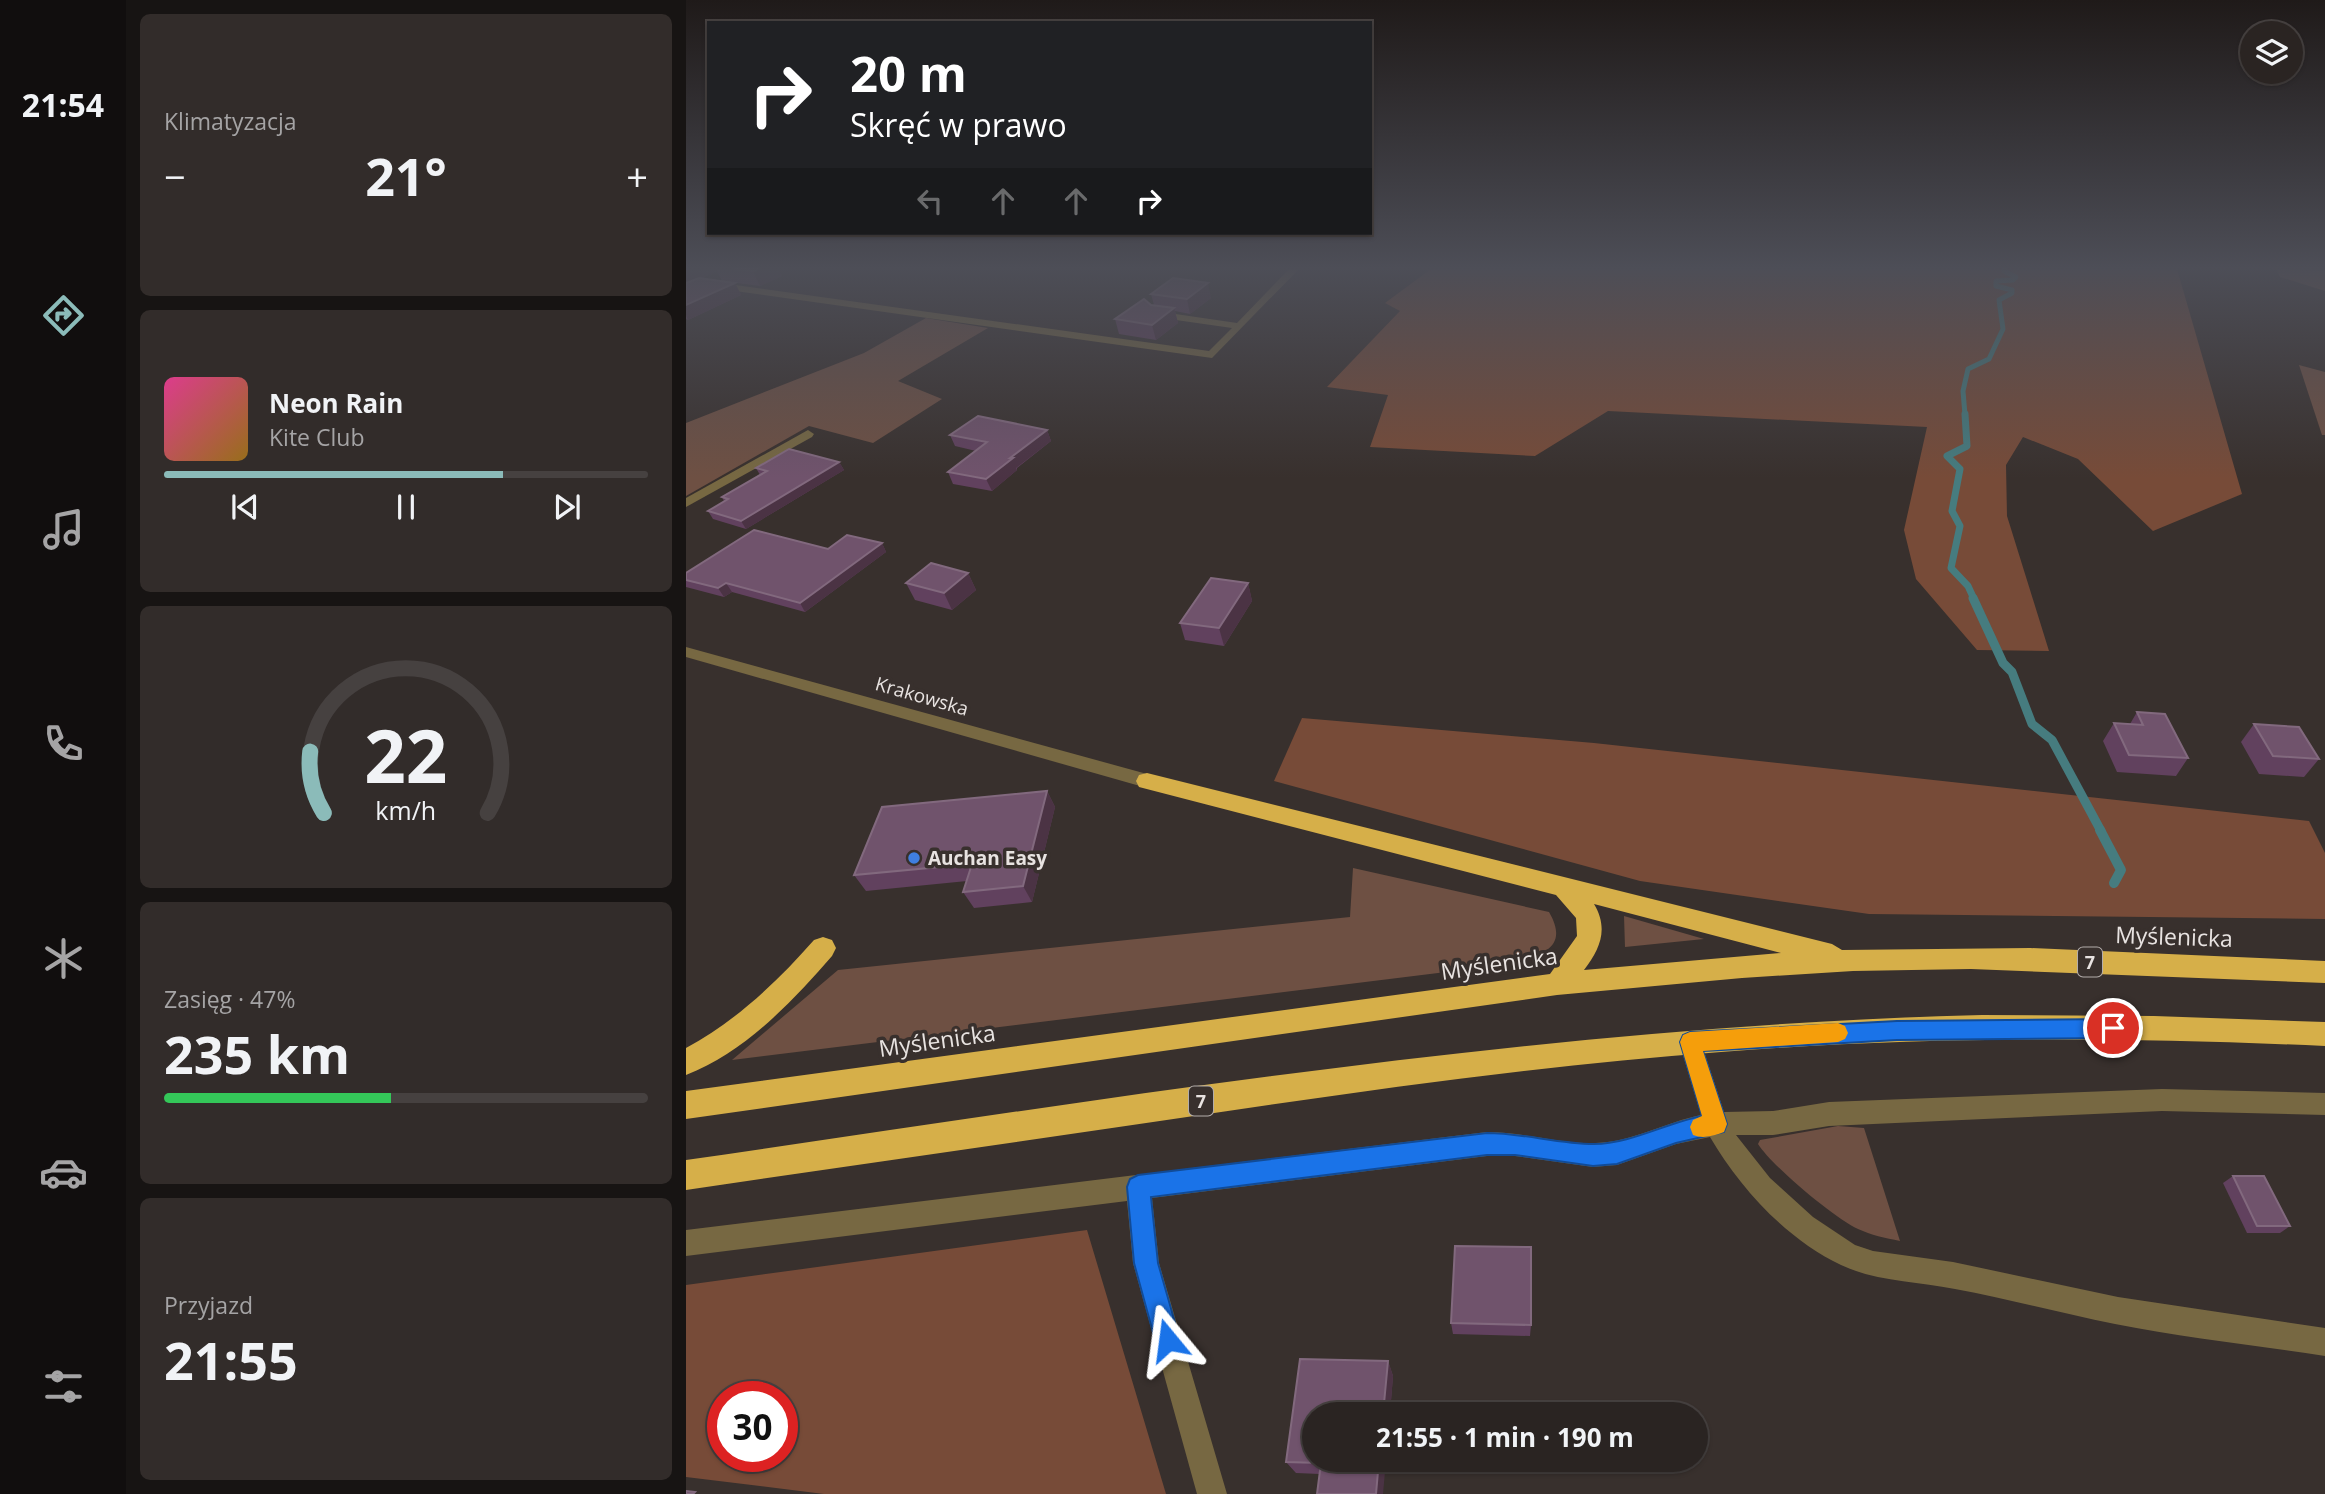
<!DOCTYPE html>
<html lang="pl">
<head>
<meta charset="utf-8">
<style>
	:root { --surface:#2a2422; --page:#322c2a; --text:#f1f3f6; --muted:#a5a4a5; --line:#464140; --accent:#8bbbb9 }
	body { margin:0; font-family:"Open Sans",sans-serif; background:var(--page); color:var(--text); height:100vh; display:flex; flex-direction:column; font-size:26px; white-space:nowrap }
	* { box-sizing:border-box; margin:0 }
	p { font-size:23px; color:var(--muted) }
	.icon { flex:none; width:38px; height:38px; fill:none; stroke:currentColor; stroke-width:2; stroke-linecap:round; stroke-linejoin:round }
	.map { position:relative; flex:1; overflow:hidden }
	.sheet { display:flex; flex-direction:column; gap:14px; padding:14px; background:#171413; width:560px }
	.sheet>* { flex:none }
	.hud { position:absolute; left:21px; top:21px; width:665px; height:214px; border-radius:0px; box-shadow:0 2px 5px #0004,0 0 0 2px var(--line); background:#202124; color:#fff; overflow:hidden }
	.controls { position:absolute; left:1554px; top:21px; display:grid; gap:14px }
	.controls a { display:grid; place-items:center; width:63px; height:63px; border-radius:50%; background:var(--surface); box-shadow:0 2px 5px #0004,0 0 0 2px var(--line); font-size:35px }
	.speed { position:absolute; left:21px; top:1381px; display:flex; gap:14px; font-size:35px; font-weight:700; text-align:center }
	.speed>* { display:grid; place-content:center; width:91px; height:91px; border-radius:50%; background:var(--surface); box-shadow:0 2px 5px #0004,0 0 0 2px var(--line); line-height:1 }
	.speed .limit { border:10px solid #d22; background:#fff; color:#111 }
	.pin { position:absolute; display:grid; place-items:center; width:60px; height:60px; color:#fff; margin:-30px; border:4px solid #fff; border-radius:50%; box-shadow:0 2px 7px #0007 }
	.me { position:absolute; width:77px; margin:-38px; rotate:344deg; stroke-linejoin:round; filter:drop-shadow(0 0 5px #0008) }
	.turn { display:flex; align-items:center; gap:24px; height:147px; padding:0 28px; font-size:32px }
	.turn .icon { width:91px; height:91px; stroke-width:2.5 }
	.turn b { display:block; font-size:49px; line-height:60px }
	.lanes { display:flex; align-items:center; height:66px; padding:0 28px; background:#0003; justify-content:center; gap:35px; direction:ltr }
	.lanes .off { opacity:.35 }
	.big { font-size:52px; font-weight:700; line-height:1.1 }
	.sheet .widget { flex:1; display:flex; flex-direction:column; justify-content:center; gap:10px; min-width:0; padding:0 24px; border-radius:10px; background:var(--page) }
	.sheet .dial { align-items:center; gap:0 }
	.dial svg { height:182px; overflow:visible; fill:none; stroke:var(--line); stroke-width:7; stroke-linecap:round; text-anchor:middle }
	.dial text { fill:var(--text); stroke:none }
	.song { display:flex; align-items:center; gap:21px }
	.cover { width:84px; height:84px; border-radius:10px; background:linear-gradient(135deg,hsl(330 70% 55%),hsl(40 70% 35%)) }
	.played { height:7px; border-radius:4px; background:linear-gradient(90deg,var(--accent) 70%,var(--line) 70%) }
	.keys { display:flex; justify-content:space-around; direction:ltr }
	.heat { display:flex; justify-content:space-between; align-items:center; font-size:38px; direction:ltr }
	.charge { height:10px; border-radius:5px; background:linear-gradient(90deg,#34c759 47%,var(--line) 0) }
	.trip { position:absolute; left:616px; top:1402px; width:406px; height:70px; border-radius:35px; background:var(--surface); box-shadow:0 2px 5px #0004,0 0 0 2px var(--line); font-weight:700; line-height:70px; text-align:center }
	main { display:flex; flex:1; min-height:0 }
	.menu { display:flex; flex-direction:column; width:126px; justify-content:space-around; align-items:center; background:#110e0e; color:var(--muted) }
	.menu .icon { width:49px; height:49px }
	.menu .current { color:var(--accent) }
	.menu b { font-size:32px; color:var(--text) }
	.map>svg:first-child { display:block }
</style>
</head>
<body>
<main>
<nav class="menu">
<b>21:54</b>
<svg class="icon current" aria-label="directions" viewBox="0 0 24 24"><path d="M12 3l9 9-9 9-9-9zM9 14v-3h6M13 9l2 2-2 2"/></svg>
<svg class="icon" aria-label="music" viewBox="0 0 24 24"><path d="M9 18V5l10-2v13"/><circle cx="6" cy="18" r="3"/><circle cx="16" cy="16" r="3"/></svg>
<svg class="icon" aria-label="phone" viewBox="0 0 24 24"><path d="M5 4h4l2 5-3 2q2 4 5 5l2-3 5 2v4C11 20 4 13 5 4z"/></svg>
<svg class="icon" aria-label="climate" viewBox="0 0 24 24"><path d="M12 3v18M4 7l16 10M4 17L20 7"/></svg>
<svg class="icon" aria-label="car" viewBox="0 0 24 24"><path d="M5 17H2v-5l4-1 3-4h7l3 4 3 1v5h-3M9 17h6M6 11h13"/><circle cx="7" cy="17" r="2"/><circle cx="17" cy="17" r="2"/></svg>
<svg class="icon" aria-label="filters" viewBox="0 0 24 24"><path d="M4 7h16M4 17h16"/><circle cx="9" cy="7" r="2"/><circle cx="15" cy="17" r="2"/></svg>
</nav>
<section class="sheet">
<div class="widget"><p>Klimatyzacja</p>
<div class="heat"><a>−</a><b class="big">21°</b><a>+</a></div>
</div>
<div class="widget">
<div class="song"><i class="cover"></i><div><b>Neon Rain</b><p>Kite Club</p></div></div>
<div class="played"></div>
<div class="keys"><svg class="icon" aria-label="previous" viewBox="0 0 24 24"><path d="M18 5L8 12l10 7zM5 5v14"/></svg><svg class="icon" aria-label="pause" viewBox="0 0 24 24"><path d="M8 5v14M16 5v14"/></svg><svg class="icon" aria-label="next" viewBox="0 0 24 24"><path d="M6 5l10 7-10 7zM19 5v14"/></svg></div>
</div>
<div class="widget dial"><svg viewBox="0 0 100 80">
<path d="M14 69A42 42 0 1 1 86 69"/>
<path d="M14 69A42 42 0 0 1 8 42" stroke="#8bbbb9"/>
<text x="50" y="56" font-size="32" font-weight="700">22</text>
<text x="50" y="72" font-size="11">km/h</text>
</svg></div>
<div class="widget"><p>Zasięg · 47%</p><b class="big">235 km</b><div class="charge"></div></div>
<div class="widget"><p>Przyjazd</p><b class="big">21:55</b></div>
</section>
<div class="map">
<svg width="1639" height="1494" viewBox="0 0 1639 1494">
	<rect width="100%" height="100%" fill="#38302d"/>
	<g fill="#6e5043">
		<polygon points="1590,269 1639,271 1639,291 1594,277"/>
		<polygon points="240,318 302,328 212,381 256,399 187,443 123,426 0,496 0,423 178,353"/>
		<polygon points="1613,365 1639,372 1639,435 1636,435"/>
		<path d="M667,868l196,44c21,36 -8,43 -38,52l-779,96 106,-90 512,-53z"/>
		<polygon points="938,916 1018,939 939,947"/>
		<path d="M1152,1126l26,2 36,113c-15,-3 -29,-6 -42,-12 -24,-11 -86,-63 -100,-85l2,-4z"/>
	</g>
	<g fill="#774b38" fill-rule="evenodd">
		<polygon points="745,269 1491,269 1556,494 1467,531 1392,459 1337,437 1320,465 1321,516 1363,651 1291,650 1230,579 1218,530 1241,427 922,411 849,456 684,447 702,395 641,387 714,311 699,303"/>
		<polygon points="616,718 908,743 1623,821 1639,853 1639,919 1183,914 954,881 588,781"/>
		<path d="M401,1230l79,264h-342l-138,-17v-192zM37,1396h59v60h-59z"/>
	</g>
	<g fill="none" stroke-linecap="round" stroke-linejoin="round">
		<polyline stroke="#467c7f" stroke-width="5" points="1279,415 1277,391 1282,369 1303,359 1317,329 1313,300 1326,293 1326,290 1310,286 1310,281 1327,280 1330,277 1318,271 1319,269"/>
		<polyline stroke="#467c7f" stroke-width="7" points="1279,414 1281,446 1261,456 1274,469 1266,511 1274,526 1265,568 1282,586 1288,599"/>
		<polyline stroke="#467c7f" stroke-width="9" points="1287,598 1317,663 1326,672 1346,724 1366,740 1415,831"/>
		<polyline stroke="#467c7f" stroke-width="10" points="1414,830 1435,870 1428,883"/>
		<g fill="#776842" fill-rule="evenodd">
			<polygon points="603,269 613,269 526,358 28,288 23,285 28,282 523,351 546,328 469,317 464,314 469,311 551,323"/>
			<polygon points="122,430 128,434 126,437 0,507 0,498"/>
			<polygon points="0,647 461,774 467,776 470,781 467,786 461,788 0,657"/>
			<path d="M1004,1032l8,3 3,7 23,70 49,-1 56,-9 333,-13 163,4v22l-163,-4 -333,15 -56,9h-37l34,43 43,39 42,28 18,6 80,11 165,35 207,31v28c-70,-11 -141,-18 -210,-32 -53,-11 -107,-25 -160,-35 -39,-8 -78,-7 -114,-24 -55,-26 -101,-77 -131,-128l-34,7 -59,21 -24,2 -78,-11h-28l-335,42 7,65 68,231h-30l-64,-231 -6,-62 -441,55v-26l801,-98c36,0 74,12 109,11 36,-1 70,-21 105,-28l-22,-73 3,-7z"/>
		</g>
		<g fill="#d6af49" fill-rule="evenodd">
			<path d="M461,773l685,171 10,6 188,-2 295,13v22l-354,-14 -118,2 -111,7 -185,17 -871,124v-28l864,-117 27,-38 -1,-18 -20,-23 -417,-108 -3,-6 3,-6zM908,904l187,49 -197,17c16,-21 25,-41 10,-66z"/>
			<path d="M137,937l9,3 4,8 -4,8c-40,46 -87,96 -146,119v-27c50,-27 91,-66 128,-108z"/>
			<path d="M1296,1015l172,1 171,6v24c-201,-9 -403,-10 -604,6 -191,14 -379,42 -568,70 -155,23 -311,45 -467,68v-30c430,-62 860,-134 1296,-145z"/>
		</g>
	</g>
	<g fill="#61415e">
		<polygon points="0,269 92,269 96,276 74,286 36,281 31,271 16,278 49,283 55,295 2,320 0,319"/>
		<polygon points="465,294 525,298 504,314 489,311 492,323 470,340 433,334 429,319 465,305 468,305"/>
		<polygon points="361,430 365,441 331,468 331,470 306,491 267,484 262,472 290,451 269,446 264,435"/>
		<polygon points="153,462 158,470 60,529 27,519 22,511 38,501 36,497 74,475 70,468"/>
		<polygon points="196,543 200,552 119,612 46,592 38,597 0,587 0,573 142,549"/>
		<polygon points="282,573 290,590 266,610 229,600 220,583"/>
		<polygon points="562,583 566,601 538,646 499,640 494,623"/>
		<polygon points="1451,712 1502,758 1490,776 1431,772 1417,741 1428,723 1444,724"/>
		<polygon points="1568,724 1633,759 1618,777 1573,774 1555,742"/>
		<polygon points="361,791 369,807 346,902 288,908 277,892 281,881 180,891 168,875"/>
		<polygon points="1547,1176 1604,1226 1594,1233 1561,1233 1537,1183"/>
		<polygon points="765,1323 845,1325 844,1336 767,1334"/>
		<polygon points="702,1361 707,1376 700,1460 634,1474 610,1473 600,1462"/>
	</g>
	<g fill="#4b3344">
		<polygon points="3,269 30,269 31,271 0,286 0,271"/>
		<polygon points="72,269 92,269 96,276 74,286 67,271"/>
		<polygon points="49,283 55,295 2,320 0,315 0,305"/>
		<polygon points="522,283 525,298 504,314 501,299"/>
		<polygon points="488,308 492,323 470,340 466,325"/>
		<polygon points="361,430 365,441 330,468 331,470 306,491 300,479 324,458"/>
		<polygon points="153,462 158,470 60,529 55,521"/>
		<polygon points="196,543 200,552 119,612 114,603"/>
		<polygon points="282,573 290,590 266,610 258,593"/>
		<polygon points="40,583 46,592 38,597 32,588"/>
		<polygon points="562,583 566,601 538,646 533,628"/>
		<polygon points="361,791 369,807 346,902 337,886"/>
		<polygon points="702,1361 707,1376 704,1414 697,1414"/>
		<polygon points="693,1460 700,1460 697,1494 690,1494"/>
	</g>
	<g fill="#70536c" stroke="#82697e" stroke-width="2">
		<polygon points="48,269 72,269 67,271"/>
		<polygon points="13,278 49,283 0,305 0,283"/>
		<polygon points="487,278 522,283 501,299 465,294"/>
		<polygon points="458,299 465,305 488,308 466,325 429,319"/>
		<polygon points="292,416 361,430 324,458 327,458 300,479 262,472 301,442 264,435"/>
		<polygon points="103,449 153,462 55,521 22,511 42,499 36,497 81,471 70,468"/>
		<polygon points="68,530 142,549 161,535 196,543 114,603 40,583 32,588 0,580 0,573"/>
		<polygon points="245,563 282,573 258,593 220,583"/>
		<polygon points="525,578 562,583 533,628 494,623"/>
		<polygon points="1451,712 1479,714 1502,758 1443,755 1428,723 1457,725"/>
		<polygon points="1568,724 1613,727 1633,759 1587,756"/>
		<polygon points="361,791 337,886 277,892 286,864 168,875 196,807"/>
		<polygon points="1547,1176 1578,1176 1604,1226 1571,1226"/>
		<polygon points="769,1246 845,1247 845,1325 765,1323"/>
		<polygon points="614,1359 702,1361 697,1414 628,1414 628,1460 693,1460 690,1494 631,1494 635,1463 600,1462"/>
		<polygon points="0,1491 9,1492 7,1494 0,1494"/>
	</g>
	<linearGradient id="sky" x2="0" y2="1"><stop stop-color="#1f1a19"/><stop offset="0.56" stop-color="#4d4e57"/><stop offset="1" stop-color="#4d4e57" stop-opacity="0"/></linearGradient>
	<rect width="1639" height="478" fill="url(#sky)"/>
	<path fill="#1a73e8" stroke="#114b97" stroke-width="2" d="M1427,1019l7,3 3,6 -3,7 -7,3 -216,2 -194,11 24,73 -3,8 -48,11 -59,21 -24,2 -78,-11h-28l-336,42 7,66 22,77 -3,9 -9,4 -9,-4 -4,-9 -21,-77 -7,-76 3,-8 8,-4 349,-42c36,0 71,11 107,11 36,0 72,-21 108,-28l-22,-74 3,-7 7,-3 207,-11z"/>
	<path fill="#f59e0b" d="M1152,1023l7,3 3,7 -3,6 -7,3 -135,9 24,73 -3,8c-11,4 -21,7 -31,3l-3,-8 3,-7 9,-4 -22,-74 3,-7 7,-3z"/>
	<circle fill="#3f7fe0" stroke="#38302d" stroke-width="2.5" cx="228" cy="858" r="7"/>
	<g text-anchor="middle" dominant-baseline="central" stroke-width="7" stroke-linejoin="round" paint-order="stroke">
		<g fill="#38302d" stroke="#b3adab" stroke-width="2">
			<rect x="1392" y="947.5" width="24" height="29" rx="5"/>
			<rect x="503" y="1086.5" width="24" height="29" rx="5"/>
		</g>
		<g font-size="18" font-weight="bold" fill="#e8e3e1">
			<text x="1404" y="962">7</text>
			<text x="515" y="1101">7</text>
		</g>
		<g font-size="19" fill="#e8e3e1" stroke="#38302d">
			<text transform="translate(236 696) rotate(16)">Krakowska</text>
		</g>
		<g font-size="19" font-weight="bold" fill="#e8e3e1" stroke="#38302d" text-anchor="start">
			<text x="242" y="858">Auchan Easy</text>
		</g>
		<g font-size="23" fill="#e8e3e1" stroke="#38302d">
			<text transform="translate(1488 936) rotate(2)">Myślenicka</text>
			<text transform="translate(813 963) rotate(-8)">Myślenicka</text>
			<text transform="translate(251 1040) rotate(-8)">Myślenicka</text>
		</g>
	</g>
</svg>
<div class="controls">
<a><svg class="icon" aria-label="layers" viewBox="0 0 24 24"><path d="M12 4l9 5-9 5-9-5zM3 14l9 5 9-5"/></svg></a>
</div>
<div class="speed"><div class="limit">30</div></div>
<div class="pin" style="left:1427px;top:1028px;background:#d93025"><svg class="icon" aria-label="arrive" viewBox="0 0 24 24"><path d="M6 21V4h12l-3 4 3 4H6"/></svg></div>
<svg class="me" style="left:482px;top:1340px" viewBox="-20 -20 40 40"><path d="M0-17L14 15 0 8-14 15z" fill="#1a73e8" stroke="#fff" stroke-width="4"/></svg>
<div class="trip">21:55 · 1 min · 190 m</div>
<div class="hud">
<div class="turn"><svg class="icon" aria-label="right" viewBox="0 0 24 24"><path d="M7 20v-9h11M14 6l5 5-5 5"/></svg><div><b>20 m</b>Skręć w prawo</div></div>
<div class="lanes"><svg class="icon off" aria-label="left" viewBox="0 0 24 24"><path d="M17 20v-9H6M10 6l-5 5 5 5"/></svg><svg class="icon off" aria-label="ahead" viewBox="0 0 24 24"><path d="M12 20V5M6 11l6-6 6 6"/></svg><svg class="icon off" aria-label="ahead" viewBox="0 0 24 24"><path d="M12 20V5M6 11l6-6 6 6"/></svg><svg class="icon" aria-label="right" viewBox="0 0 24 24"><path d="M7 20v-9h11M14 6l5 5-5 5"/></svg></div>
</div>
</div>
</main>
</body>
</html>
